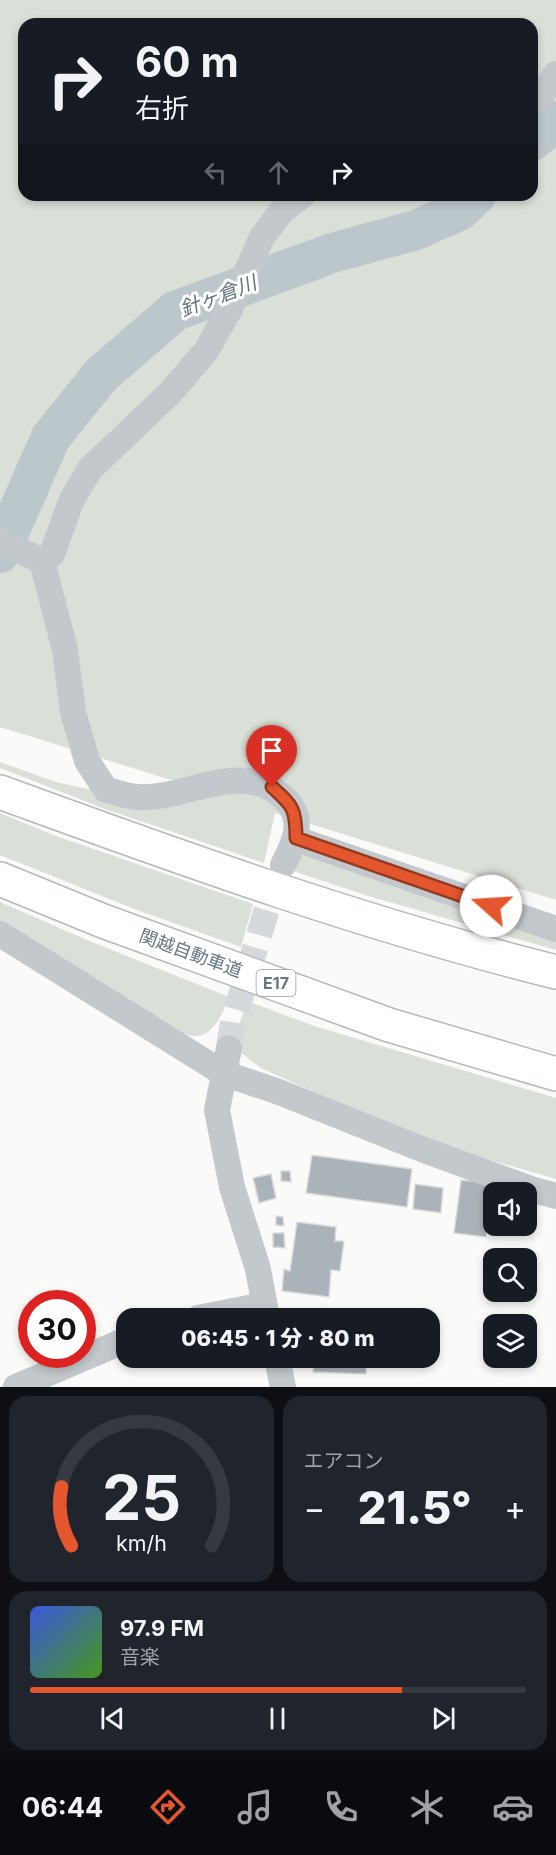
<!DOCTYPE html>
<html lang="ja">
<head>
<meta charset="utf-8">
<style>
	:root { --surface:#171b24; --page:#20242c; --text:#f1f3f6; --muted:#9ea1a6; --line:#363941; --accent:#e4572e }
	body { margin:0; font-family:Inter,"Noto Sans JP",sans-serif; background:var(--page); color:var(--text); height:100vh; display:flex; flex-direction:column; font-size:22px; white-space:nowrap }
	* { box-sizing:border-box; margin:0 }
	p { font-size:20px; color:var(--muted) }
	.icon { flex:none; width:33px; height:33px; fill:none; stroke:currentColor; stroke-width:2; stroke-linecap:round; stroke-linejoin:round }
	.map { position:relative; height:1387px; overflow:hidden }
	.side { display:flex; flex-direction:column; gap:9px; padding:9px; background:#0d0f14; flex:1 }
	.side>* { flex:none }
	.banner { position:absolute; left:18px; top:18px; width:520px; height:183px; border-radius:18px; box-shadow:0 3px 9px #0003; background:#171b24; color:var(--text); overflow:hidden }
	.tools { position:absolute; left:483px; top:1182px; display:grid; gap:12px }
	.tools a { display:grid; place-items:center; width:54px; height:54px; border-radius:12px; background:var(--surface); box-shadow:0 3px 9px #0003; font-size:30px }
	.speed { position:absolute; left:18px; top:1290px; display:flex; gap:12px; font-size:30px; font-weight:700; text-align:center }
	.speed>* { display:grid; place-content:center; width:78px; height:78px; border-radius:50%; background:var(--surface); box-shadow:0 3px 9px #0003; line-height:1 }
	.speed .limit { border:9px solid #d22; background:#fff; color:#111 }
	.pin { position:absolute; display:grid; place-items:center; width:51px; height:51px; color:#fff; margin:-62px -26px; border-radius:50% 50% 50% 0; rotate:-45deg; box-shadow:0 0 6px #0007 }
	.pin .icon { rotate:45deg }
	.me { position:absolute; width:66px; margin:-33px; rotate:289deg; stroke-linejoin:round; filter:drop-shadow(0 0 4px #0008) }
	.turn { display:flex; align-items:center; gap:21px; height:126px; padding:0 18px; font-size:27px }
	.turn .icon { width:78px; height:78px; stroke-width:2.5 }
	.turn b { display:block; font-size:42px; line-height:51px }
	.lanes { display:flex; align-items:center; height:57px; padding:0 18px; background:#0003; justify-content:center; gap:30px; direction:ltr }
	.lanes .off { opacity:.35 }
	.big { font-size:45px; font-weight:800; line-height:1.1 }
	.side .card { flex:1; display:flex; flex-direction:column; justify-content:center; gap:9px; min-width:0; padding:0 21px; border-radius:18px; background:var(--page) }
	.side .dial { align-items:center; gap:0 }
	.dial svg { height:156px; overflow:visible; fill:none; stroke:var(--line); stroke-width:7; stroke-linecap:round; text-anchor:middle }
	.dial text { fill:var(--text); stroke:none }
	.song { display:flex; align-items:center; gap:18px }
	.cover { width:72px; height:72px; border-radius:9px; background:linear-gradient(135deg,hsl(230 70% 55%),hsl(100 70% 35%)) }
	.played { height:6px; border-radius:3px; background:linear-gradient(90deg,var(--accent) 75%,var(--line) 75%) }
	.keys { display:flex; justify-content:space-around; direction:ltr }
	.heat { display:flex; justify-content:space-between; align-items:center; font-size:33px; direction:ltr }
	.side .tiles { flex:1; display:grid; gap:9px; grid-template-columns:1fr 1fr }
	.card:last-child { grid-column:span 2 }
	.trip { position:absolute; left:116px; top:1308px; width:324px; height:60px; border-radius:18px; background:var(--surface); box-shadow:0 3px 9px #0003; font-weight:800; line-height:60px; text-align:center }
	.menu { display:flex; height:96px; justify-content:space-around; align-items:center; background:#090b0e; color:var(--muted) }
	.menu .icon { width:42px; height:42px }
	.menu .selected { color:var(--accent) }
	.menu b { font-size:27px; color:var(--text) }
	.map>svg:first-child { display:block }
</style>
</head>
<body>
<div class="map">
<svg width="556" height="1387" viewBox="0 0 556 1387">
	<rect width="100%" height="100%" fill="#fafaf8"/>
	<g fill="#dadfd7" fill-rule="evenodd">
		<path d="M0,0h556v900l-281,-87 -11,50 -159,-54 -105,-41v-6l56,20 82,18 59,-12 -197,-61zM24,24h508v171h-508z"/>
		<polygon points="0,813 56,836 253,904 241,947 137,910 0,855"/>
		<polygon points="300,844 556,932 556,950 365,895 287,869"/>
		<path d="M0,902l87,38 142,57c-6,15 -16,42 -37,39 -8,-1 -19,-9 -26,-13l-166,-102z"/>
		<polygon points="247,1001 314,1026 556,1098 556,1179 418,1139 261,1068 241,1053 234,1040"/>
	</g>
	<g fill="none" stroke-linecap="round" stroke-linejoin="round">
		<g stroke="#bbc7cb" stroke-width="40">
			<polyline points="532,141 556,121"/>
			<polyline points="0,553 51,437 101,375 175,311 332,253 416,230 459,211 476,195"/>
		</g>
	</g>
	<g fill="#aab3b9" stroke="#dcdcda" stroke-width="1.5">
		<polygon points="312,1155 412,1169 407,1207 306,1193"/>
		<polygon points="281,1171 290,1171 291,1182 281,1181"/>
		<polygon points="271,1174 276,1198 259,1203 253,1178"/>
		<polygon points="461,1180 493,1183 486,1237 454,1233"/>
		<polygon points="415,1184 443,1188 441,1213 413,1209"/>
		<polygon points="276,1216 283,1217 284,1226 276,1225"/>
		<polygon points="297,1222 336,1227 335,1241 344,1241 340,1271 331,1270 329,1297 282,1291 284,1269 290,1271"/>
		<polygon points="273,1233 284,1233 285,1248 273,1247"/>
		<polygon points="325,1308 326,1318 301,1318 300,1312"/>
		<polygon points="314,1358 367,1358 366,1374 313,1372"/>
	</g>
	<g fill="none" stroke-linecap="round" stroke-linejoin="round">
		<polyline stroke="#d5d9db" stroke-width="26" stroke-dasharray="26 13" stroke-linecap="butt" points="229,1048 233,1022 272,892 281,871"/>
		<defs>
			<g id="motorway">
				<path d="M0,792c183,67 367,133 556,180"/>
				<polyline points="0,879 103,921 389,1025 556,1074"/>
			</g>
		</defs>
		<use href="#motorway" stroke="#b4b9bd" stroke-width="36"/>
		<g stroke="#c3c8cc" stroke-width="26">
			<polyline points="532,102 541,96 556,74"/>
			<polyline points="0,541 42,561"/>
			<path d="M42,561l23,89 8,62 14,49 19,29c10,2 21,6 31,7 49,4 104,-40 147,1 22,21 11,44 -1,67"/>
			<polyline points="42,561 52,554 72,499 90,469 170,393 206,351 230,309 262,237 282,211 303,195"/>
			<polyline points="296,839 556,929"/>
			<polyline points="0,934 223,1073 279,1092 424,1150 531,1189 556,1196"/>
			<polyline points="229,1048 217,1110 232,1187 258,1269 267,1318"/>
			<polyline points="198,1318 264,1305"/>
			<polyline points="277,1358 283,1387"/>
			<polyline points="16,1387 126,1340"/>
		</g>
		<use href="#motorway" stroke="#fff" stroke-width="33"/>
	</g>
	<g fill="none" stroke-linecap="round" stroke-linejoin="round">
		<defs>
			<path id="route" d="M272,787c21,19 24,22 24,51l195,68"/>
		</defs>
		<use href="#route" stroke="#94391e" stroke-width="15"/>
		<use href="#route" stroke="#e4572e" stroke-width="10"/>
	</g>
	<g text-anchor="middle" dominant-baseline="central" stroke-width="6" stroke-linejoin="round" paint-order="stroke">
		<rect fill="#fff" stroke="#939fa8" stroke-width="1.5" x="256.5" y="970" width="39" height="26" rx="4.5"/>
		<g font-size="16" font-weight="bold" fill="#657683">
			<text x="276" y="983">E17</text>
		</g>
		<g font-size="18" fill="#657683" stroke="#fff">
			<text transform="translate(191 953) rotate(20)">関越自動車道</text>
		</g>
		<g font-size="20" font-style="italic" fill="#60757c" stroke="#fff">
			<text transform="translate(218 296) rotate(-21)">針ヶ倉川</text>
		</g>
	</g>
</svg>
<div class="tools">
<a><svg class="icon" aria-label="sound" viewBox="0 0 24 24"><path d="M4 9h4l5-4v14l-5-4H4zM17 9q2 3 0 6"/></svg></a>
<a><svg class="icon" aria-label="search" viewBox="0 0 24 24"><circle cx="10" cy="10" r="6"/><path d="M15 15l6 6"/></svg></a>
<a><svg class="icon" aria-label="layers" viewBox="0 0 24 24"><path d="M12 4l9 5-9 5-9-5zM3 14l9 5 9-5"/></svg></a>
</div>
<div class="speed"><div class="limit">30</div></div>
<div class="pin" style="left:272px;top:787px;background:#d93025"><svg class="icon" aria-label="arrive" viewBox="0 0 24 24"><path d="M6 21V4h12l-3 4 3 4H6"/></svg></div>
<svg class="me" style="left:491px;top:906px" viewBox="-20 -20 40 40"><circle r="19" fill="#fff"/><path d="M0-13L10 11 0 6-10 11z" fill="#e4572e"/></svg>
<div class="trip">06:45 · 1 分 · 80 m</div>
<div class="banner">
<div class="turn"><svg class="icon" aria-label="right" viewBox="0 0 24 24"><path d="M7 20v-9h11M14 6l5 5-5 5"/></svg><div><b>60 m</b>右折</div></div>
<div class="lanes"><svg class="icon off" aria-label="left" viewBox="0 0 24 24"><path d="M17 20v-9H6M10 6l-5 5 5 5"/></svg><svg class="icon off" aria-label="ahead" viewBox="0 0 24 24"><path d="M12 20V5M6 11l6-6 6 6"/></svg><svg class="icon" aria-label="right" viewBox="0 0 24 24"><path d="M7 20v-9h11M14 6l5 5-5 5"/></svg></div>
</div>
</div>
<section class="side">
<div class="tiles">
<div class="card dial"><svg viewBox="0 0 100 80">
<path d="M14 69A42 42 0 1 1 86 69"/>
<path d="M14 69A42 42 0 0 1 9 39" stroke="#e4572e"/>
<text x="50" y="56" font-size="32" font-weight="700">25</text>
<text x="50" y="72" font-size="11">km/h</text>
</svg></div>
<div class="card"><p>エアコン</p>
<div class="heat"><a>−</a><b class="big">21.5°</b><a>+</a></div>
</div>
<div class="card">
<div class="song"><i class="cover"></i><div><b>97.9 FM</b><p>音楽</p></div></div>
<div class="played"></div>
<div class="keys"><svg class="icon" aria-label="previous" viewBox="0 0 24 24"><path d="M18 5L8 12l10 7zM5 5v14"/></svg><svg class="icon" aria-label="pause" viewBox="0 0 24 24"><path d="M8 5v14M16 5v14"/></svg><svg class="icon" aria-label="next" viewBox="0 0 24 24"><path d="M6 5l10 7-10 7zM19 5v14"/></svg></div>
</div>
</div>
</section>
<nav class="menu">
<b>06:44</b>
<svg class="icon selected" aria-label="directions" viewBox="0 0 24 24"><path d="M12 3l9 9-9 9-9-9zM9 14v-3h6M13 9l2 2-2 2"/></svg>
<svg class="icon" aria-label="music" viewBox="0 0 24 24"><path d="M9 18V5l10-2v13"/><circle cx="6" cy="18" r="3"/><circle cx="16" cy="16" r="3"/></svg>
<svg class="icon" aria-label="phone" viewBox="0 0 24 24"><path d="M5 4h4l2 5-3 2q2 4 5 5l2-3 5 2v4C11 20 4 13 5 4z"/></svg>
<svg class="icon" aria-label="climate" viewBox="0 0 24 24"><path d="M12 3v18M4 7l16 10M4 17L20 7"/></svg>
<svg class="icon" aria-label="car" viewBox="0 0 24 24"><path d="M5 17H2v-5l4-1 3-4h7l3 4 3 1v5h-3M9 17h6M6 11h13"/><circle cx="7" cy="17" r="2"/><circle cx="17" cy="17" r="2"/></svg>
</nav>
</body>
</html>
